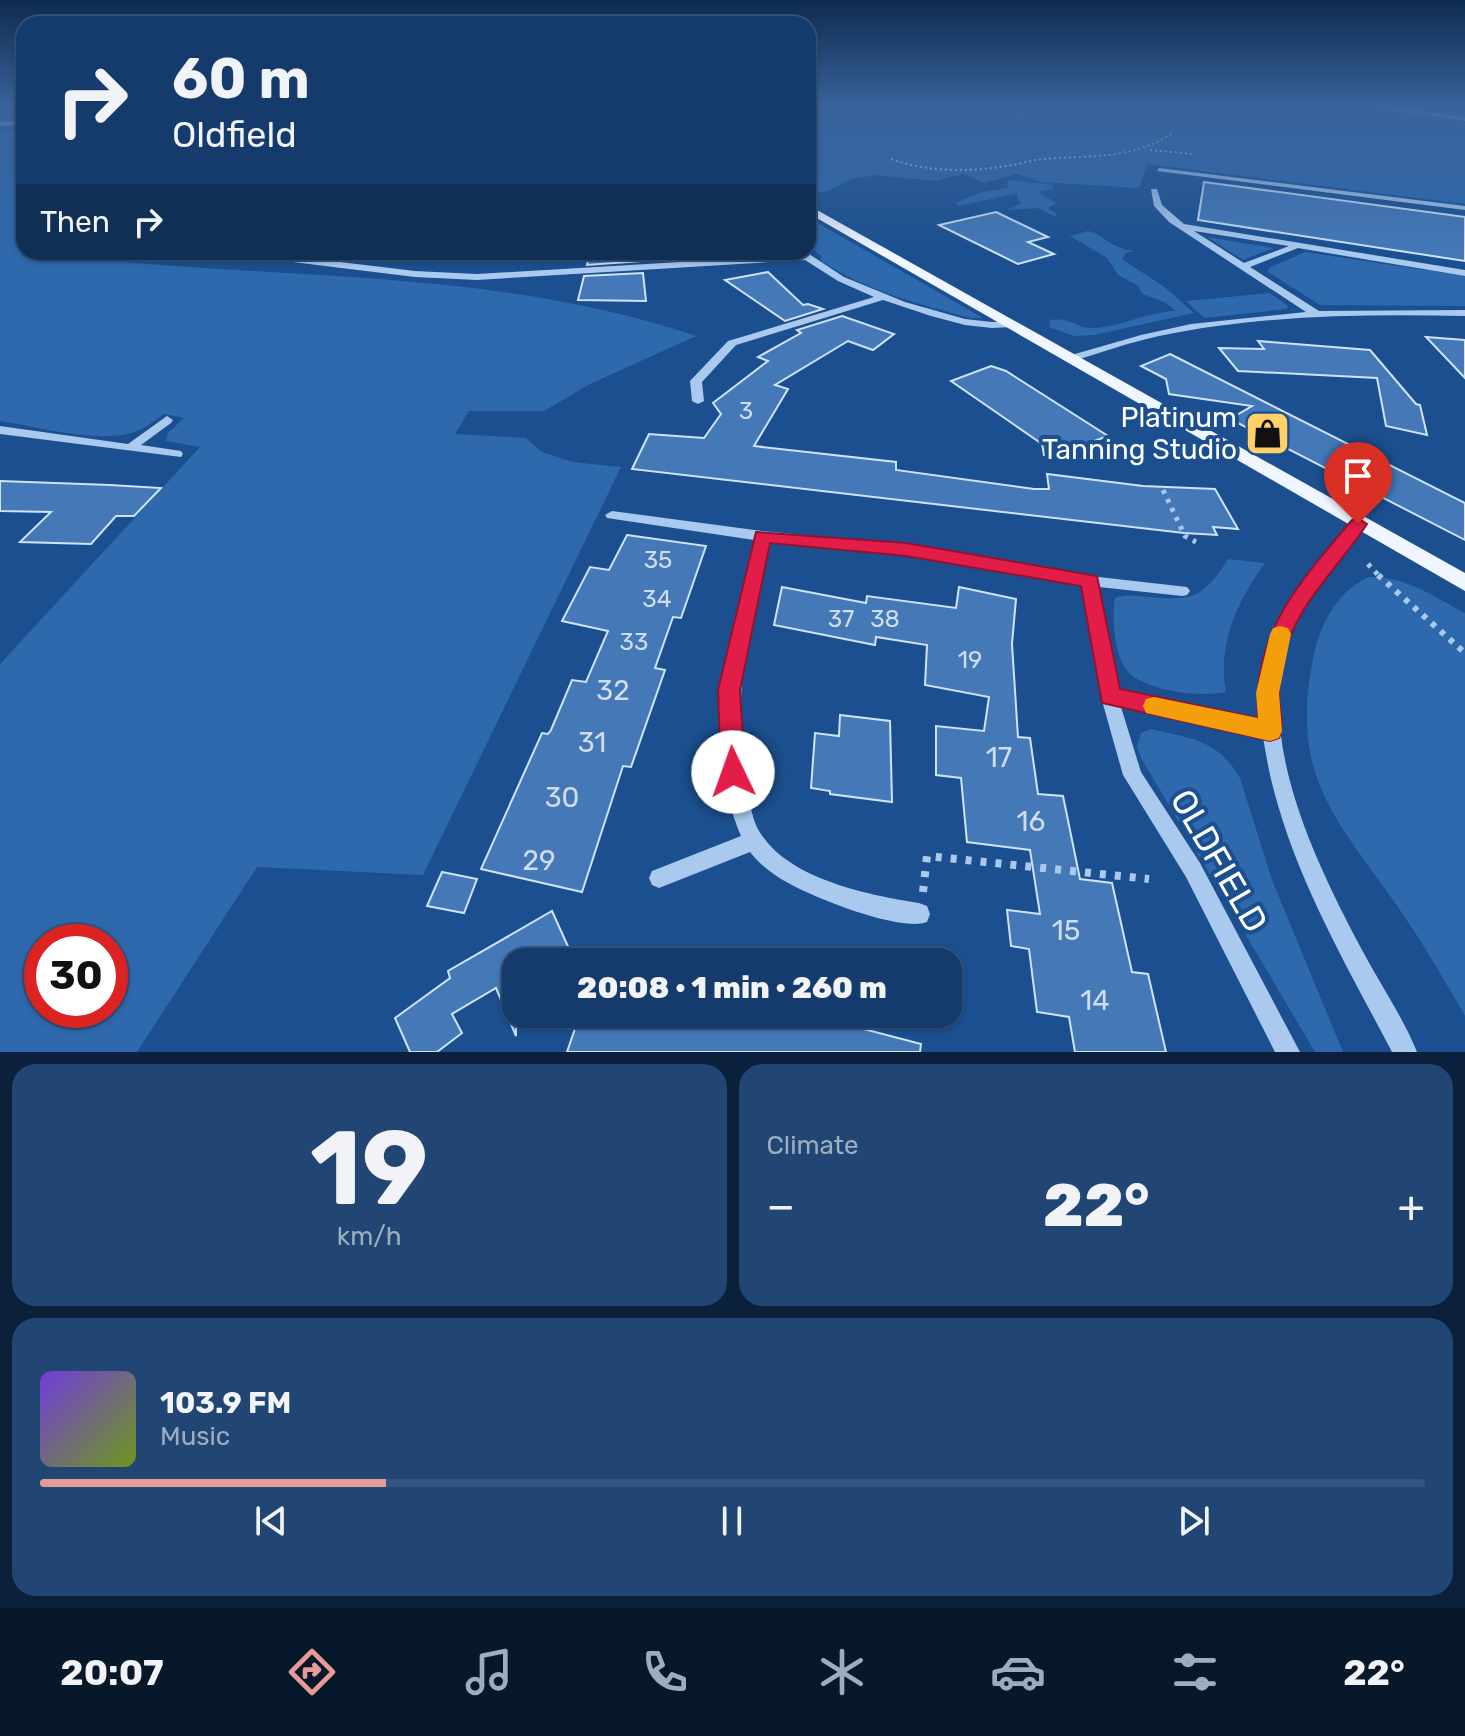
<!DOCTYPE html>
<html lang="en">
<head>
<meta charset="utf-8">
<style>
	:root { --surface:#143b6b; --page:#214673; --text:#f1f3f6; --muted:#9dadc1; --line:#33557e; --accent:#e69b98 }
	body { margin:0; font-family:Rubik,sans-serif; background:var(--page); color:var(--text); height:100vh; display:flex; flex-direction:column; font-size:30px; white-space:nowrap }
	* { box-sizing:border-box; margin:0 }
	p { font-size:26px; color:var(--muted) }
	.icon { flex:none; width:44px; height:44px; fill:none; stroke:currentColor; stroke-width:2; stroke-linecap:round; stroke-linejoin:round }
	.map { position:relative; height:1052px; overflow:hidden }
	.side { display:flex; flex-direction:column; gap:12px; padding:12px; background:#0b203b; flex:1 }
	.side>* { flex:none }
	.top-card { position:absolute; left:16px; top:16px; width:800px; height:244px; border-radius:24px; box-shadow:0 2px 6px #0004,0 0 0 2px var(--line); background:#143b6b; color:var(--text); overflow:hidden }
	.speed { position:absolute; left:24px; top:924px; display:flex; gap:16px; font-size:40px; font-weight:700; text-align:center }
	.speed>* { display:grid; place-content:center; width:104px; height:104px; border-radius:50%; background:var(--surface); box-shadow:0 2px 6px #0004,0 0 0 2px var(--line); line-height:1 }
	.speed .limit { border:12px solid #d22; background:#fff; color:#111 }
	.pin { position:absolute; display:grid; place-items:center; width:68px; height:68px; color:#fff; margin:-82px -34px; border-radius:50% 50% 50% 0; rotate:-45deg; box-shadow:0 0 8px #0007 }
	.pin .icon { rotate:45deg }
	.me { position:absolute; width:88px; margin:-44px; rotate:357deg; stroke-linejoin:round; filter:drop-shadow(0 0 6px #0008) }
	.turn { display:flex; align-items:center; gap:28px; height:168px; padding:0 24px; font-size:36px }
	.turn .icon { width:104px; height:104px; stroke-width:2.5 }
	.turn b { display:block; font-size:56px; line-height:68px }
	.then { display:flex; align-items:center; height:76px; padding:0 24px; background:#0003; gap:16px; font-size:30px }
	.big { font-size:60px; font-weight:800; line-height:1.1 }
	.side .card { flex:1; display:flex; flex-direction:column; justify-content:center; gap:12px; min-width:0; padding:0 28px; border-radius:24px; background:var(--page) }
	.side .dial { align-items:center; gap:0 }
	.dial b { font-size:104px; line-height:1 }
	.song { display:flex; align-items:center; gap:24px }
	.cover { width:96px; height:96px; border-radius:12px; background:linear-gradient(135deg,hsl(260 70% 55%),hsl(80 70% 35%)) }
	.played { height:8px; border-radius:4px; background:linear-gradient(90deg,var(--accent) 25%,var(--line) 25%) }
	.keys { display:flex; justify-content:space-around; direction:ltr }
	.heat { display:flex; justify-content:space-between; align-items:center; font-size:44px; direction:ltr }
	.side .tiles { flex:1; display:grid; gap:12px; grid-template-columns:1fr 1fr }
	.card:last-child { grid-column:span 2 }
	.trip { position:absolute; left:502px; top:948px; width:460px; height:80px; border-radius:24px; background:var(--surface); box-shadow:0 2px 6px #0004,0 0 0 2px var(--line); font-weight:800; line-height:80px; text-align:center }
	.tabs { display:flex; height:128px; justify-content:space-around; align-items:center; background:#08182b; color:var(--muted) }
	.tabs .icon { width:56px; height:56px }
	.tabs .on { color:var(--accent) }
	.tabs b { font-size:36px; color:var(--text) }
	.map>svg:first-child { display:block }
</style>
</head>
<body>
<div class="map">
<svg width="1465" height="1052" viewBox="0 0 1465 1052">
	<rect width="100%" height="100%" fill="#1b4f8f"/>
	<g fill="#2e69ad" fill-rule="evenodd">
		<polygon points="808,105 1465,105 1465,204 1147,164 1140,186 1136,188 1041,182 1017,174 984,183 964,174 934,181 875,175 851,179 828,191 808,194"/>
		<path d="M24,127v125h81l-11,7c201,21 409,11 602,77l-106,48 -46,27h-75l-14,23 71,4 16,14 31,10 48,5 -198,408 -166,-8 -120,185h-137v-388l200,-217 -34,-6 2,-8 16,-15 -20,-4c-10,7 -21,16 -33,19 -35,10 -94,-6 -131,-12v-288zM42,942h68v68h-68z"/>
		<polygon points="1011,180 1053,185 1053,189 1038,192 1056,203 1048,208 1057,214 1056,217 1037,208 1007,210 1021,203 1017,197 1018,193 959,206 955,203 982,192 1008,188 1007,183"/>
		<path d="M808,219h3l172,99h-12c-52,-14 -105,-27 -151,-58l2,-3 -14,-13z"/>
		<path d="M1088,231c19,5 19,16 46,20l-8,2 -4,6 41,27 31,27 -100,22 -20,1 -25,-9 1,-7c24,-3 25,9 43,8 25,0 52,-16 83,-17l-12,-9 -21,-8 -6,-9 -19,-10 -11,-17 -37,-22z"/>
		<polygon points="1207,237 1274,248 1243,260"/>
		<polygon points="1305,252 1465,276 1465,306 1320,305 1268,272 1269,268"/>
		<polygon points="1270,293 1288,306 1287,309 1204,318 1186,301"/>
		<path d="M1228,559l37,4c-27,37 -48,81 -39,129 -25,6 -79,-1 -98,-20 -13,-14 -17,-56 -13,-74 10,-4 21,-2 32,-1 44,4 56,2 81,-38z"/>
		<path d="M1369,577c36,-1 64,19 96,36v403c-21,-37 -43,-74 -67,-109 -63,-90 -108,-130 -85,-248 6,-33 24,-68 56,-82z"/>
		<path d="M1151,729c41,10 66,10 89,49l32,102 71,172h-28l-174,-294 -4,-11 4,-14z"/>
	</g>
	<g fill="#4478b7" stroke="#cfe3fa" stroke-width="2">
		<polygon points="1204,182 1465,217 1465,261 1198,220"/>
		<polygon points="996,212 1048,237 1028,242 1054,254 1018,264 939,225"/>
		<polygon points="590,252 640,252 641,261 587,265"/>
		<polygon points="768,272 803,305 808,304 823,309 785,321 725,280"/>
		<polygon points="643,273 646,301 578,300 584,276"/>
		<polygon points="842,316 894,334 873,350 848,341 775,385 788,389 754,446 896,462 896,470 1034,489 1049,489 1047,474 1143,486 1215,489 1238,529 1213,527 1217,535 1184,533 632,469 649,434 704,438 721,414 713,403 768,361 758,357 801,333 797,330"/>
		<polygon points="1426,337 1465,340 1465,378"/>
		<polygon points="1258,341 1370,350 1416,404 1420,405 1427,435 1386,426 1377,378 1238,371 1219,348 1264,349"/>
		<polygon points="1170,354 1465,503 1465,540 1230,419 1252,406 1169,394 1166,379 1141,366"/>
		<polygon points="991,366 1006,371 1108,436 1056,455 1044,455 1042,444 951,381"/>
		<polygon points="0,481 110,485 161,488 134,516 116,516 91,544 20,542 51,512 0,511"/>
		<polygon points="627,535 706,546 681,618 673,617 655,668 665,670 631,767 623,766 582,892 481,869 542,733 548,734 551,730 572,680 586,682 608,631 562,621 590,567 609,570"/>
		<polygon points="782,587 866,603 867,596 956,608 959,587 1016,599 1012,644 1018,737 1030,738 1038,794 1063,796 1080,879 1112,883 1132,972 1148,974 1166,1052 1075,1052 1069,1017 1037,1012 1029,949 1011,946 1007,910 1040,914 1030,850 967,842 961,778 936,775 936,726 984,731 989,697 925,685 927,645 876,637 875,645 774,625"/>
		<polygon points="840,715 890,721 892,802 830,794 830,791 811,788 815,733 839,736"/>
		<polygon points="442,872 477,879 464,913 427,906"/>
		<polygon points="552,911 575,962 516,962 516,1036 496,988 452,1014 462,1033 437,1052 410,1052 395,1018 450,978 448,971"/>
		<polygon points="580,1014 823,1014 822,1018 921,1044 920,1052 567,1052"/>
	</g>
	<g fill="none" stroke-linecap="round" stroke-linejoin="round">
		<g stroke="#a9c9ee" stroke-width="2" stroke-dasharray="2 3" stroke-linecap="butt">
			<polyline points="1150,150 1192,154"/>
			<path d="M891,159c39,14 81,13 122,6 10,-2 20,-5 30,-6 47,-4 91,1 131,-27"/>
		</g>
		<g stroke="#a9c9ee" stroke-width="5" stroke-dasharray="4 6" stroke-linecap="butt">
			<polyline points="1163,490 1185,536 1196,542"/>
			<polyline points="1368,564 1380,577"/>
		</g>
		<polyline stroke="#a9c9ee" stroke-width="6" stroke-dasharray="5 7" stroke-linecap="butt" points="1378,575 1465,653"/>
		<polyline stroke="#a9c9ee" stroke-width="8" stroke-dasharray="6 9" stroke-linecap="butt" points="923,892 927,856 1149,879"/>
		<g fill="#a9c9ee" fill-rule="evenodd">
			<polygon points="1379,105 1465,117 1465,121 1377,108"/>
			<polygon points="24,120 24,124 0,126 0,122"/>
			<polygon points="1159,168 1465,206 1465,210 1157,171"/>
			<path d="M1151,189h6l5,16 22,19 281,46v6l-167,-28 -48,19 69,44 146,-1v6c-103,-2 -206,-1 -306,20 -28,6 -56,16 -83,24h-8v-4l73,-21 50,-11 115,-12 -137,-90 -15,-16zM1194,231l95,15 -45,17z"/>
			<polygon points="211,252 257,252 415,271 477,274 799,255 797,252 806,252 844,277 905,302 965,319 992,322 1012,321 1017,324 1012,327 992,328 965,325 931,316 883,300 736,345 702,382 704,401 698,404 692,401 690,381 728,341 874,297 838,281 805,260 477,280 415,277 236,255 213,257 209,254"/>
			<polygon points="167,416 173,420 171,423 141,445 181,451 183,454 181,457 0,434 0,426 128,444"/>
			<path d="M612,511l150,20 144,14 184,31 97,11 3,4 -3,4 -5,1 -83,-9 18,104 145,31 -1,-40 12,-49 27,-47 53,-65h10l2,3 -2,3c-26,32 -59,65 -73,105 -37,104 24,227 72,318 18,34 41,67 55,102h-25c-44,-84 -94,-169 -118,-261 -5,-18 -8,-36 -11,-54l-142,-30 20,65 59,91 100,189h-25l-89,-175 -63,-102 -24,-85 -16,-105 -177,-30 -138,-14c-19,84 -38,160 -21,247 3,14 5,34 14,46 30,46 108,61 158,69l8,3 3,8 -3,8c-27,11 -124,-28 -149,-45 -11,-7 -20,-15 -28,-25l-91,36 -7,-3 -3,-7 3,-7 89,-35c-41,-95 -10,-201 13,-296l-147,-22 -2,-3z"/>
		</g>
		<polygon fill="#f0f6ff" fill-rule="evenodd" points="808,205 1465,573 1465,591 808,213"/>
	</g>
	<linearGradient id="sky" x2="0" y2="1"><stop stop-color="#0f2b4f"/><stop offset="0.42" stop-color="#39639b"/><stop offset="1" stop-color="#39639b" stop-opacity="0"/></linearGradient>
	<rect width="1465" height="252" fill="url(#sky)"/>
	<path fill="#e11d48" stroke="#92132f" stroke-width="2" d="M1358,518l9,6c-29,45 -72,81 -84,135 -2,11 -4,25 -4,36 0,14 6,30 0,43l-9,3 -168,-38 -21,-117 -175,-30 -136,-13 -30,147 5,82 -3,8 -9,3 -9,-3 -3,-8 -3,-82 38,-158 150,11 191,33 23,113 138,29c-6,-86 42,-136 94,-198z"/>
	<polygon fill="#f59e0b" points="1280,626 1288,628 1291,634 1279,693 1282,731 1279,738 1270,741 1146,713 1143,706 1146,699 1154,697 1258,718 1256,693 1270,634 1273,628"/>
	<defs>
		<symbol id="shop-square" viewBox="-11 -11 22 22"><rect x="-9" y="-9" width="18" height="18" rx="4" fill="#ffd166" stroke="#1b4f8f"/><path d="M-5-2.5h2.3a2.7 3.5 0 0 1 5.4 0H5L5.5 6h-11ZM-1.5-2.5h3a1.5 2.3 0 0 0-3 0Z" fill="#111"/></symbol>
	</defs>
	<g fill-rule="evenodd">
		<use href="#shop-square" x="1242" y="408" width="51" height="51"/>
	</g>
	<g text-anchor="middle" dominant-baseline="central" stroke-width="8" stroke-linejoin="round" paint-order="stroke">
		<g font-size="24" fill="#d0dded">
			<text x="746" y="411">3</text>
			<text x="658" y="560">35</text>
			<text x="657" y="599">34</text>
			<text x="841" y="619">37</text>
			<text x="885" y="619">38</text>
			<text x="634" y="642">33</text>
			<text x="970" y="660">19</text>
		</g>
		<g font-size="28" fill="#fff" stroke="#1b4f8f" text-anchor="end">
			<text x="1237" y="417">Platinum<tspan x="1237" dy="32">Tanning Studio</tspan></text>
		</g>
		<g font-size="28" fill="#d0dded">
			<text x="613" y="690">32</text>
			<text x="592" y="742">31</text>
			<text x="999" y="757">17</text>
			<text x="562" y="797">30</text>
			<text x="1031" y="821">16</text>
			<text x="539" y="860">29</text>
			<text x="1066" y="930">15</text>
			<text x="1095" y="1000">14</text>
		</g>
		<g font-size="34" fill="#fff" stroke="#1b4f8f">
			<text transform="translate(1219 861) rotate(60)">OLDFIELD</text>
		</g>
	</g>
</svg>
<div class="speed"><div class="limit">30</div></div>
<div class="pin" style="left:1358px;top:524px;background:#d93025"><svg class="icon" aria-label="arrive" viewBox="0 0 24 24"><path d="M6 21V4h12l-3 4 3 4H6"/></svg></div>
<svg class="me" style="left:733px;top:772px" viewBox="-20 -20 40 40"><circle r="19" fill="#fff"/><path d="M0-13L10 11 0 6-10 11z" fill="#e11d48"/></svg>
<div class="trip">20:08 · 1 min · 260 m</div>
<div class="top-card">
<div class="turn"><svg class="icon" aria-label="right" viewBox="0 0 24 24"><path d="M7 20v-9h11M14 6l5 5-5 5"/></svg><div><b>60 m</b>Oldfield</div></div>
<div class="then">Then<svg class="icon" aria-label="right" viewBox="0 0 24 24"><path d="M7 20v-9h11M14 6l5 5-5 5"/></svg></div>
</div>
</div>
<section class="side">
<div class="tiles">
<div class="card dial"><b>19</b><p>km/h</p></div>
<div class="card"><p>Climate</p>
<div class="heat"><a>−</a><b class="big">22°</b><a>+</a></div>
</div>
<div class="card">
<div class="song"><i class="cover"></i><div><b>103.9 FM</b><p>Music</p></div></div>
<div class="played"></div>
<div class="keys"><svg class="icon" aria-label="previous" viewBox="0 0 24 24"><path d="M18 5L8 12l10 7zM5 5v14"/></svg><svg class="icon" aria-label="pause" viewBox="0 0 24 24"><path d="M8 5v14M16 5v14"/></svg><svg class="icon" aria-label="next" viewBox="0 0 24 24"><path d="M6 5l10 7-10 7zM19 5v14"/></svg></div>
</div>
</div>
</section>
<nav class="tabs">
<b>20:07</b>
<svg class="icon on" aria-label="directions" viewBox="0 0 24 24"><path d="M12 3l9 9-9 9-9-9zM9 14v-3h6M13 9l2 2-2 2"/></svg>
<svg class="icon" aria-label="music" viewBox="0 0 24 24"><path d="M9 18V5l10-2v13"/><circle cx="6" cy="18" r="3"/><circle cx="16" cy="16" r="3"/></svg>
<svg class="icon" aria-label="phone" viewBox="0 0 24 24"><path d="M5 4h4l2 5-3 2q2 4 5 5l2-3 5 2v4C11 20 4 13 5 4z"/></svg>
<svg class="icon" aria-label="climate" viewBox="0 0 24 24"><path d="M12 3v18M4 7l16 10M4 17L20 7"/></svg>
<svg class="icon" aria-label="car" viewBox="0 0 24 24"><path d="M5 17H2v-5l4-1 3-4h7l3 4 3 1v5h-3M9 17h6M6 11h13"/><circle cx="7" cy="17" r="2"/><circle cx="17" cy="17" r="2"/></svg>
<svg class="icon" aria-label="filters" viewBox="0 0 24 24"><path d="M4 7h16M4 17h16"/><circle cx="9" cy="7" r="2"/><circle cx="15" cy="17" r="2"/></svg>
<b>22°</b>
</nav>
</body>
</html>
